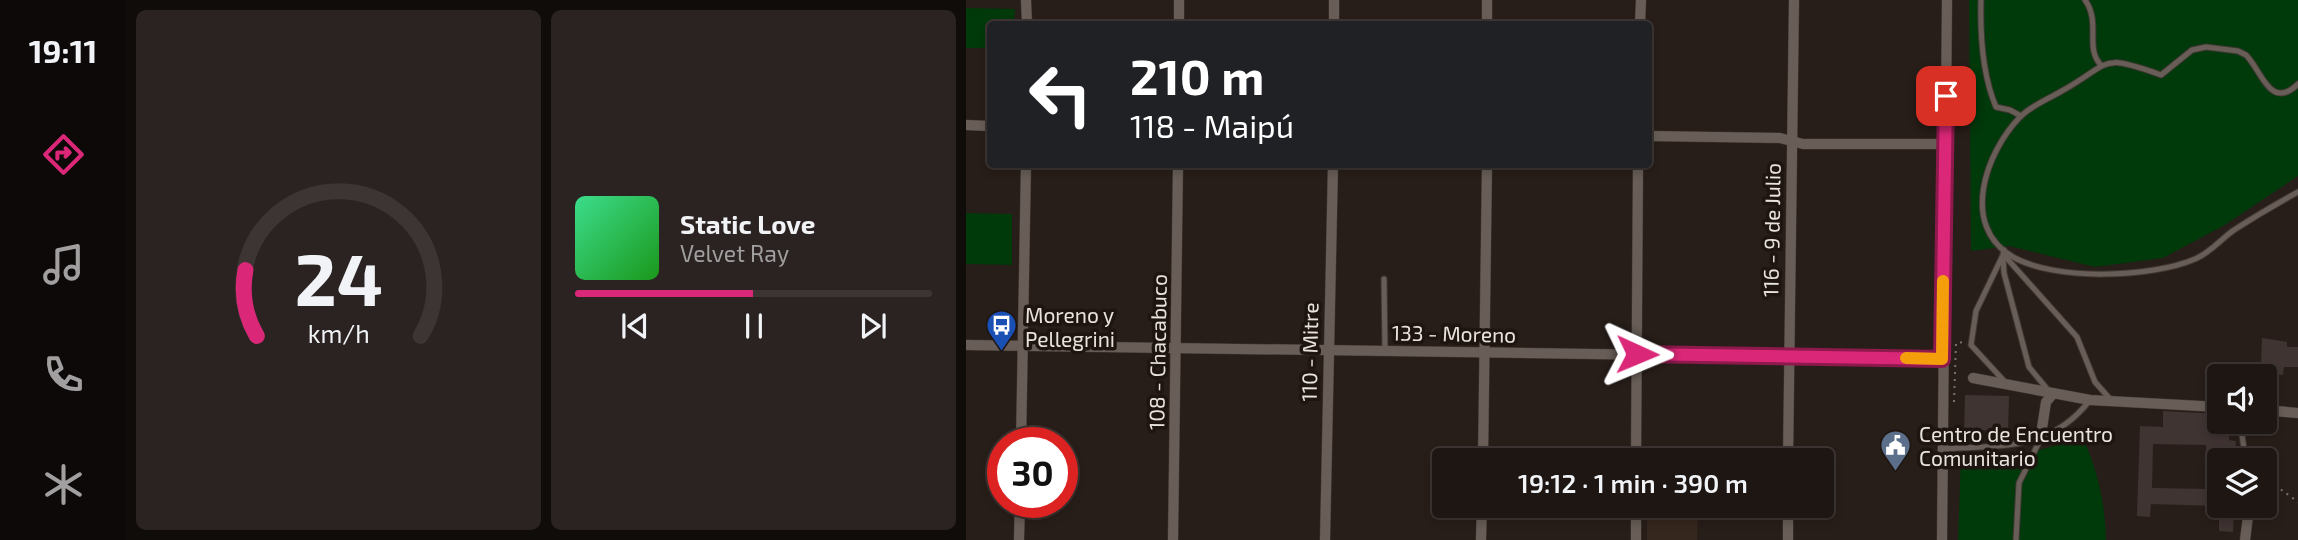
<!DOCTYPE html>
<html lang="es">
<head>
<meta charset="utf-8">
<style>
	:root { --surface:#1e1613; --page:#2b2321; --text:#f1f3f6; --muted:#a19fa0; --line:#3c3533; --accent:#db2777 }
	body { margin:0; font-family:"Exo 2",sans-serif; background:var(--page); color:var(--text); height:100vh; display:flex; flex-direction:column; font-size:26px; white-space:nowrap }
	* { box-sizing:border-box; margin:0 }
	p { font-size:23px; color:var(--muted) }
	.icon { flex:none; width:38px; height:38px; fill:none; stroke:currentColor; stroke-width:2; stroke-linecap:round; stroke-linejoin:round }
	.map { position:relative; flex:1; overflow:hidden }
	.sheet { display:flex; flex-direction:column; gap:10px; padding:10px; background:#100c0a; width:840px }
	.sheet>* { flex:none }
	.guide { position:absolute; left:21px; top:21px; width:665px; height:147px; border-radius:7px; box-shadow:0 4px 10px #0003,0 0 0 2px var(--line); background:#202124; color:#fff; overflow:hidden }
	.buttons { position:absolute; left:1241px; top:364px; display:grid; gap:14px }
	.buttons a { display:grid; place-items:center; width:70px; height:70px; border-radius:7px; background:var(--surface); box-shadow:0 4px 10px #0003,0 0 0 2px var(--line); font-size:35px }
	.speed { position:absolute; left:21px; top:427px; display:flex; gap:14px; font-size:35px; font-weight:700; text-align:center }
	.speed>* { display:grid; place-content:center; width:91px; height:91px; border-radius:50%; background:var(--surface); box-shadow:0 4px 10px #0003,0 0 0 2px var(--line); line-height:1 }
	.speed .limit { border:10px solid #d22; background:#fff; color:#111 }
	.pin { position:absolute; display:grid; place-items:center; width:60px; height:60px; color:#fff; margin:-30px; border-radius:14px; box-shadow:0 4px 10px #0006 }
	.me { position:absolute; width:77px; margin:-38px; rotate:91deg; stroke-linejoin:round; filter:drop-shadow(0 0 5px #0008) }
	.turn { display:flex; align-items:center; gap:24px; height:147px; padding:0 28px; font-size:32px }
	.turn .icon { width:91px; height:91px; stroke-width:2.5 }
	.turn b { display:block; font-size:49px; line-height:60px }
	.sheet .tile { flex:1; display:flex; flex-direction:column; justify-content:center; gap:10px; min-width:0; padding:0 24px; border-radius:10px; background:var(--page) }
	.sheet .dial { align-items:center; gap:0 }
	.dial svg { height:182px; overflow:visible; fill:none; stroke:var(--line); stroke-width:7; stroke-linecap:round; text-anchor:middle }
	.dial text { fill:var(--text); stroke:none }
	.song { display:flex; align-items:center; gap:21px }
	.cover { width:84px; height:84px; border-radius:10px; background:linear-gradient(135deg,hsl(150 70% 55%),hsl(120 70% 35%)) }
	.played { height:7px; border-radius:4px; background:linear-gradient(90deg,var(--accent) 50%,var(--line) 50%) }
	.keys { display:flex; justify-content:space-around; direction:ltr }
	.sheet .tiles { flex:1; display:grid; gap:10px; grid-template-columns:repeat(2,1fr) }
	.trip { position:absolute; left:466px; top:448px; width:402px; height:70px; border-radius:7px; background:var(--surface); box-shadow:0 4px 10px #0003,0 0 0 2px var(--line); font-weight:600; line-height:70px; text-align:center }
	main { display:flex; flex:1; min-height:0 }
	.tab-bar { display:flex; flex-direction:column; width:126px; justify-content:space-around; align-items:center; background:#0c0908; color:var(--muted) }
	.tab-bar .icon { width:49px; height:49px }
	.tab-bar .selected { color:var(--accent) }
	.tab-bar b { font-size:32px; color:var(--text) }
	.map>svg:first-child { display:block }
</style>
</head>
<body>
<main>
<nav class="tab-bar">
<b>19:11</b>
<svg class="icon selected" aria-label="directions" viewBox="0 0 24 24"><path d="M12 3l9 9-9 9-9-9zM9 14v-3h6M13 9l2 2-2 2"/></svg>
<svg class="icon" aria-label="music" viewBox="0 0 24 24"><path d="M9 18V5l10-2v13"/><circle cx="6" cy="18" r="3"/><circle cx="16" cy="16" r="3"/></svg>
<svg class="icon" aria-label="phone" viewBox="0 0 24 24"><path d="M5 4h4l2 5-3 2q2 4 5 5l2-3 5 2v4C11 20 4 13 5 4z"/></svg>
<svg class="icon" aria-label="climate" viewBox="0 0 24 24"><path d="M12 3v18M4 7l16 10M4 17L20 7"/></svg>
</nav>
<section class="sheet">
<div class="tiles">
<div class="tile dial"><svg viewBox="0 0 100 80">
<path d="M14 69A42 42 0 1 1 86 69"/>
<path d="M14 69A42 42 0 0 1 9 40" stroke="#db2777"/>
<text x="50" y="56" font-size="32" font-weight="700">24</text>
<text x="50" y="72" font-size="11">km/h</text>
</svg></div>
<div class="tile">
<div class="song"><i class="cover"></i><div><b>Static Love</b><p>Velvet Ray</p></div></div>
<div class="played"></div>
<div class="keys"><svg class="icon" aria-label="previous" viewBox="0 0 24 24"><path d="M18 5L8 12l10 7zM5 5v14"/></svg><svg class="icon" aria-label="pause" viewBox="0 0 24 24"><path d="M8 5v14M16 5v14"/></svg><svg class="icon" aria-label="next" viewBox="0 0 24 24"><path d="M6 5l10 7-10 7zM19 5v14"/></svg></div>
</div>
</div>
</section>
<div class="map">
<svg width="1332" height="540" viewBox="0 0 1332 540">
	<rect width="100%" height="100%" fill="#281e19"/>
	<polygon fill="#36271e" points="681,506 732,506 731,540 681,540"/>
	<g fill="#00390a">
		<polygon points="1003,0 1332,0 1332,176 1259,225 1197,258 1129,267 1043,246 1005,251"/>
		<polygon points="0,8 49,9 48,24 24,24 24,48 0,48"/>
		<polygon points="0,213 46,214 46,265 0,264"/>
		<path d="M1117,438c15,33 22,65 23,102h-148l3,-84 71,-4z"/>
	</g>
	<g fill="#403433" fill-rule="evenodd">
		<polygon points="1296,338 1321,342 1321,347 1332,347 1332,367 1318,367 1317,375 1303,374 1303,366 1295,366"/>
		<polygon points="999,395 1043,396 1042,431 1014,430 1014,435 998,435"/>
		<path d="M1197,411l56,3v8h11l-1,18 7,1 -1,17v2h-16v46l-68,-2 -1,13 -13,-1 3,-90 23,1zM1187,444l53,1 -1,44 -53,-1z"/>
		<polygon points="1253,506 1268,506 1267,532 1253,531"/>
	</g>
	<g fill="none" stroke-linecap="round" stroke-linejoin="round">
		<defs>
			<g id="service">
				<path d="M1015,0c-1,36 1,74 15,107l14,3 11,6"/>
				<path d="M1119,0c16,22 0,47 15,64"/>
				<path d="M1332,84c-28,27 -36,-13 -52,-29l-8,-4 -32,-4 -14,3 -31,25c-64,-23 -48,-12 -101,17 -14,8 -29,14 -40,25 -34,35 -61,109 -7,140 42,24 138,21 182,2 15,-6 26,-20 39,-29 20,-13 42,-26 64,-38"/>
				<polyline points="1038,250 1037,254 1111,337 1129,382 1145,400"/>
				<polyline points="1037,256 1038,273 1063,367 1082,390"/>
				<polyline points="1036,257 1010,311 1005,345 1039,382"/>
				<polyline points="418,279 419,351"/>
				<polyline points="1274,422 1279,455"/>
				<path d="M976,449c58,-4 108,3 148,-49"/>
				<polyline points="1050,540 1053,483 1075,438"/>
			</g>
			<g id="minor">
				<polyline points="60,0 61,24"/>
				<polyline points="213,24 213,0"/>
				<polyline points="368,24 368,0"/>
				<polyline points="521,24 521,0"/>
				<polyline points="674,24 675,0"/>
				<polyline points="0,125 24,126"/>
				<polyline points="682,136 814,138 837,144 980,144"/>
				<polyline points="0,345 976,359"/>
				<polyline points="1007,378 1124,400 1253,407"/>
				<polyline points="1298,410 1332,413"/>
				<polyline points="1076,428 1080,402 1086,395"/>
				<polyline points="55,443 60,164"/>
				<polyline points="517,460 521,164"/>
				<polyline points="670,460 672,164"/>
				<polyline points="822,460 828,0"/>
				<polyline points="1276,460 1279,455 1293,460"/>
				<polyline points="1279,506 1282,516 1287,506"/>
				<polyline points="53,540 54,502"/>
				<polyline points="207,540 212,164"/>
				<polyline points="359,540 367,164"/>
				<polyline points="515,540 516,506"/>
				<polyline points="670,540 670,506"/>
				<polyline points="822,540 822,506"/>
				<polyline points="976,540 981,0"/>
				<polyline points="1279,540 1282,516"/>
			</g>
		</defs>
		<use href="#service" stroke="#403834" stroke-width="7"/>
		<use href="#minor" stroke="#403834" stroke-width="11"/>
		<g stroke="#7a716d" stroke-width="2" stroke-dasharray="2 5" stroke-linecap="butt">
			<polyline points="988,402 990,343 999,342"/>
			<polyline points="1298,477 1332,502"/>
		</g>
		<use href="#service" stroke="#685d57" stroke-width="5"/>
		<use href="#minor" stroke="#685d57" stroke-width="10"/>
	</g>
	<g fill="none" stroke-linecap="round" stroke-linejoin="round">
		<defs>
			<polyline id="route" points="671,354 976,359 980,96"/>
		</defs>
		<use href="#route" stroke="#8e194d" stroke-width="18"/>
		<use href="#route" stroke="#db2777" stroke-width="12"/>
		<polyline stroke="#f59e0b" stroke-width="12" points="940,358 976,359 977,281"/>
	</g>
	<defs>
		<symbol id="bus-pin" viewBox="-11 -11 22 30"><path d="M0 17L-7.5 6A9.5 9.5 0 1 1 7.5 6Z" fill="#1a4fb4" stroke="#1e1510"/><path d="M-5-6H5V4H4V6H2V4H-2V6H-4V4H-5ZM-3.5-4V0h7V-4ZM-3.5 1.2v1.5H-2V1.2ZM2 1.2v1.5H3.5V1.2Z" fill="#fff"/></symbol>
		<symbol id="civic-pin" viewBox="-11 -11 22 30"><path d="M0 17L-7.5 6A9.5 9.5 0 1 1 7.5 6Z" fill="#5c6f8a" stroke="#1e1510"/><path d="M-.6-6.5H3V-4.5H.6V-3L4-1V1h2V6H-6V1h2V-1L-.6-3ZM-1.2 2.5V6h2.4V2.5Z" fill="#fff"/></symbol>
	</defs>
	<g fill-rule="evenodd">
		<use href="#bus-pin" x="18" y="308" width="35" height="47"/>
		<use href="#civic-pin" x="912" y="428" width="35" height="47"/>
	</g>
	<g text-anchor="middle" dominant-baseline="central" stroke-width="7" stroke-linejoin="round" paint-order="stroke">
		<g font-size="21" fill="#e9e3df" stroke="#1e1510">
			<text transform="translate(805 230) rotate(-89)">116 - 9 de Julio</text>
			<text transform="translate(488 333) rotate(1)">133 - Moreno</text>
			<text transform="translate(191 352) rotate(-89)">108 - Chacabuco</text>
			<text transform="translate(343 352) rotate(-89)">110 - Mitre</text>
		</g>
		<g font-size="21" fill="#e9e3df" stroke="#1e1510" text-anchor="start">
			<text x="59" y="314">Moreno y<tspan x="59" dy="24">Pellegrini</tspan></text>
			<text x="953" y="433">Centro de Encuentro<tspan x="953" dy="24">Comunitario</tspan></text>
		</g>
	</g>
</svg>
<div class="buttons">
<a><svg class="icon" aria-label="sound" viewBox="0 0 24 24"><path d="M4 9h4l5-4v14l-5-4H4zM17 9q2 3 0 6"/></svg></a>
<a><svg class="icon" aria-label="layers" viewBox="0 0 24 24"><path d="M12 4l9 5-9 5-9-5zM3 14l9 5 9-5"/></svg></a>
</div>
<div class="speed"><div class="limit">30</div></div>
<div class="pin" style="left:980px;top:96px;background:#d93025"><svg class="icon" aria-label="arrive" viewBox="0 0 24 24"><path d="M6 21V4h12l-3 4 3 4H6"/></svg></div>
<svg class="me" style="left:671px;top:354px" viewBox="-20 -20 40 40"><path d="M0-17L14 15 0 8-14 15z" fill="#db2777" stroke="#fff" stroke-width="4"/></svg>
<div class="trip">19:12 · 1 min · 390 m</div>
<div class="guide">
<div class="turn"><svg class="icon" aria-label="left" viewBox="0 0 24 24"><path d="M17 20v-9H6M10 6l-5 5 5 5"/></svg><div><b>210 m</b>118 - Maipú</div></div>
</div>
</div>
</main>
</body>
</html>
